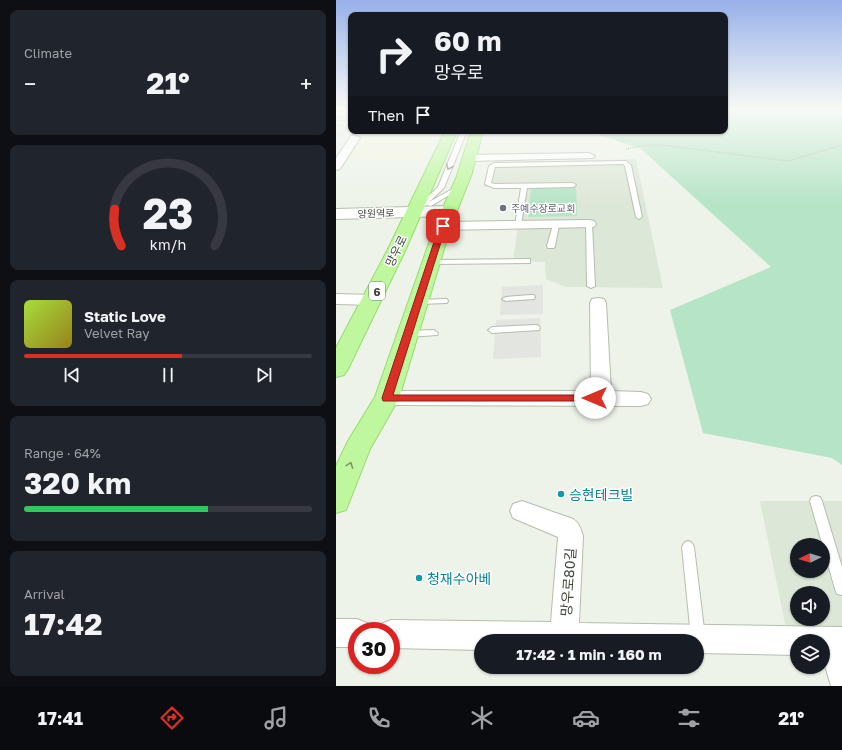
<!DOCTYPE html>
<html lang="en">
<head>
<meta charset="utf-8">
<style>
	:root { --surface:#171b24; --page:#20242c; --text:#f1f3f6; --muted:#9ea1a6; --line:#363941; --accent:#d93025 }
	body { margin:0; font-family:"Golos Text","Noto Sans KR",sans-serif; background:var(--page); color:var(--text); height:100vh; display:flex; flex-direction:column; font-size:15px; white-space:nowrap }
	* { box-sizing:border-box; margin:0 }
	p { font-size:13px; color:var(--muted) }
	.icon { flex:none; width:22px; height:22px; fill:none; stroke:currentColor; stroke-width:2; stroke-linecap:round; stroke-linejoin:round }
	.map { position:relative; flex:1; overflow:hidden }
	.panel { display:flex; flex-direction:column; gap:10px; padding:10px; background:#0d0f14; width:336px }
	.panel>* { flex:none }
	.banner { position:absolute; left:12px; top:12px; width:380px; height:122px; border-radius:8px; box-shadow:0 1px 3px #0004; background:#171b24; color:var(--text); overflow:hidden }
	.needle { width:26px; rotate:265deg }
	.tools { position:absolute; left:454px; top:538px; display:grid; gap:8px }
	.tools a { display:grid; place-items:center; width:40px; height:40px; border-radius:50%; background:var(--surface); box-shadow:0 1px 3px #0004; font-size:20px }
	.speed { position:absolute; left:12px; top:622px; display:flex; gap:8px; font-size:20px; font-weight:700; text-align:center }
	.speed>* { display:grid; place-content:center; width:52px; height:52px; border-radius:50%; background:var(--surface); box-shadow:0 1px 3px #0004; line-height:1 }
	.speed .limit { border:6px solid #d22; background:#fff; color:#111 }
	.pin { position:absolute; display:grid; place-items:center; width:34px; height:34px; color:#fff; margin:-17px; border-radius:8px; box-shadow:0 2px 6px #0006 }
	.me { position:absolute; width:44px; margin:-22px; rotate:270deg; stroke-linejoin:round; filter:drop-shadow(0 0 3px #0008) }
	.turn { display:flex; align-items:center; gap:14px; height:84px; padding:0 20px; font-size:18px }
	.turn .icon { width:52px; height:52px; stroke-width:2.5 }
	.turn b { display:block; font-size:28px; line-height:34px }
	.then { display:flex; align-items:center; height:38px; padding:0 20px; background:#0003; gap:8px; font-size:15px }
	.big { font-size:30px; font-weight:700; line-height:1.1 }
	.panel .card { flex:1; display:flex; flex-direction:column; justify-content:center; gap:6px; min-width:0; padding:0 14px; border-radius:8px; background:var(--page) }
	.panel .dial { align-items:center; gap:0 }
	.dial svg { height:104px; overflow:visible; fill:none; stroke:var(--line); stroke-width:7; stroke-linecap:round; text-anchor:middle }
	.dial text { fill:var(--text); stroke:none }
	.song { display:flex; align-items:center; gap:12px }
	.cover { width:48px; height:48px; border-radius:6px; background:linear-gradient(135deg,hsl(80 70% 55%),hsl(50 70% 35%)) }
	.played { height:4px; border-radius:2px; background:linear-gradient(90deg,var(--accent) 55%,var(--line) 55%) }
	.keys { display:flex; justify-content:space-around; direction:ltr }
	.heat { display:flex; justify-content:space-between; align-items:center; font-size:22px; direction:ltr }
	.charge { height:6px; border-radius:3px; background:linear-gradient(90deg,#34c759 64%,var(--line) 0) }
	.trip { position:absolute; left:138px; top:634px; width:230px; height:40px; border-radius:20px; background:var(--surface); box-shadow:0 1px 3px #0004; font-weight:700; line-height:40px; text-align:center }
	.dock { display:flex; height:64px; justify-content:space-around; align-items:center; background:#090b0e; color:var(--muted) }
	.dock .icon { width:28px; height:28px }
	.dock .on { color:var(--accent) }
	.dock b { font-size:18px; color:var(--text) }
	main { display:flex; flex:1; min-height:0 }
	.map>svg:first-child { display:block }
</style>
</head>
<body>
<main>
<section class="panel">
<div class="card"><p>Climate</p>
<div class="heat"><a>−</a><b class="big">21°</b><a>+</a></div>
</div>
<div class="card dial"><svg viewBox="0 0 100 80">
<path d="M14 69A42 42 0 1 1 86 69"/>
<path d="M14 69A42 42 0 0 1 9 41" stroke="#d93025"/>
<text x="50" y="56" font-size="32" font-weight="700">23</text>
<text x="50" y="72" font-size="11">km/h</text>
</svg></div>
<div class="card">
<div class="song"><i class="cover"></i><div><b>Static Love</b><p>Velvet Ray</p></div></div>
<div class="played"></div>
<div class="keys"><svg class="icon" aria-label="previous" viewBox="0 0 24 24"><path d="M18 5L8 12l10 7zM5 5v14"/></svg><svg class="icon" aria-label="pause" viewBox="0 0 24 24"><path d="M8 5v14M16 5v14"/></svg><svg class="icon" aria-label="next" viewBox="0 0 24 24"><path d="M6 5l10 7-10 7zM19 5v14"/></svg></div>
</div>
<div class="card"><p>Range · 64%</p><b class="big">320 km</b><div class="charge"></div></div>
<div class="card"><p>Arrival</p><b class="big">17:42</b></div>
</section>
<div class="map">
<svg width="506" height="686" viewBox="0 0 506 686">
	<rect width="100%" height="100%" fill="#edf3e9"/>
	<g fill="#dde7d7" fill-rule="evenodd">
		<polygon points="300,159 327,288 230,287 210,279 209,262 177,261 188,186 147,187 153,163"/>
		<path d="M424,501h82v140l-54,-2zM461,545h26v26h-26zM461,593h26v26h-26z"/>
	</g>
	<polygon fill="#f1f3dd" points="15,130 15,131 102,131 86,160 9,160 28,134 12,133"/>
	<g fill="#b5e4c6">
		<polygon points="389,109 506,109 506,465 496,458 367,433 334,310 435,267 305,149 252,131 389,131"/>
		<polygon points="240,187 241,216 192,217 195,188"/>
	</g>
	<g fill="#e2e5e0">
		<polygon points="15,118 15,127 7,137 0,137 0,120"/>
		<polygon points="207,285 207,314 164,315 166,287"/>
		<polygon points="204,318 205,357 157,359 160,320"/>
	</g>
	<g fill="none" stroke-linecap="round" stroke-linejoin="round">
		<defs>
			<g id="service">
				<polygon points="15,117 15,119 0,120 0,118"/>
				<polygon points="125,131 131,131 108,188 93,202 120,187 125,188 95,206 90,205 84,210 80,210 80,208 102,187"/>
				<polygon points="290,161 295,165 306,217 303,219 300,217 289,166 287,164 159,167 155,183 159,184 237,183 240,185 237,187 191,188 185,225 182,227 179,225 185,188 158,188 149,184 153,166 158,163"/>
				<polygon points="253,222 256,224 259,286 255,288 251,286 250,224"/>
				<polygon points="220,223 223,225 219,246 218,248 212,248 211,246 217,225"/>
				<polygon points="191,259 194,259 194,263 96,264 92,262 96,260"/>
				<polygon points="195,295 198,295 199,297 198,299 170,301 166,299 170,297"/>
				<polygon points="108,299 111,299 112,301 111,303 83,304 79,302 83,300"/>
				<polygon points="200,325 203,326 204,328 203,330 156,333 152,330 156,327"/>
				<polygon points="98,330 102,333 101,335 72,337 68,334 72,331"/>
				<polygon points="480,496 484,497 486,501 506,567 506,595 501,594 499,589 474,501 476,497"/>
				<polygon points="352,541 356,543 358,547 369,637 367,642 362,644 361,641 356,641 355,637 346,547 348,543"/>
			</g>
			<g id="minor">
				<polygon points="19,135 24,138 4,169 0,170 0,158 15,136"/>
				<polygon points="253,153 259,156 257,158 133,161 129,160 127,158 129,156 133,155"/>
				<polygon points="253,220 258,221 260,224 258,227 107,230 102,229 100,226 102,223 107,222"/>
				<polygon points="0,294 37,295 43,297 45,300 43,303 37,305 0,304"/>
				<polygon points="262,298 268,299 270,303 275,391 305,392 312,394 315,399 312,404 305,406 51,405 44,403 41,398 44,393 51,391 255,391 254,303 256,299"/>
				<path d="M186,501l51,18c6,4 8,10 10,17l-4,87 263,4v59h-11l-8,-27v-18h-26v14l-100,-2v-12h-216v9l-90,-2v-17h-13l3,-7 10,-4 160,2 7,-85 -45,-19 -3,-7 3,-7z"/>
				<polygon points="0,619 21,619 31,623 34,631 21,631 21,647 0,647"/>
			</g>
			<polygon id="tertiary" points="112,206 118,208 120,211 118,214 112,216 0,219 0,209"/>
			<g id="primary">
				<polygon points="109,131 121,131 69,251 12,369 8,375 0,377 0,348 51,251"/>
				<polygon points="135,131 147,131 135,176 115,226 63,398 34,449 10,510 0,513 0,466 12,441 39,397 99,226 121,176"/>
			</g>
		</defs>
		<use href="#service" stroke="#b4beac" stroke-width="2"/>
		<use href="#minor" stroke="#b4beac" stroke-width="2"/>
		<use href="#tertiary" stroke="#b4beac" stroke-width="2"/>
		<use href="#primary" stroke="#98db6f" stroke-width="2"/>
		<polyline stroke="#acbf9e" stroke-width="1.5" stroke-dasharray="1 1" stroke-linecap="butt" points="290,149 312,145 327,145 452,161 506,145"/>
		<use href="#service" fill="#fff" fill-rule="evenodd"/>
		<use href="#minor" fill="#fff" fill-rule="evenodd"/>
		<use href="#tertiary" fill="#fff" fill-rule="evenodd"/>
		<use href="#primary" fill="#bef79e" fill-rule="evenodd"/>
	</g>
	<defs><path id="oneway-chevron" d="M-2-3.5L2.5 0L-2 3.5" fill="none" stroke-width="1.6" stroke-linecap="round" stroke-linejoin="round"/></defs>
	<use stroke="#959992" href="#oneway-chevron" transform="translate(113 167) rotate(112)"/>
	<use stroke="#789666" href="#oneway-chevron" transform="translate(14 465) rotate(-69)"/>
	<linearGradient id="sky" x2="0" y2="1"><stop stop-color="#98b0e9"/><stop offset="0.53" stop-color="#f7faf5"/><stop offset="1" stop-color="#f7faf5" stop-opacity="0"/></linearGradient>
	<rect width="506" height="205" fill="url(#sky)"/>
	<polygon fill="#d93025" stroke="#8d1f18" points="104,224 110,226 57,395 259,395 263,396 264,398 263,401 47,401 46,398"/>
	<circle fill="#6b7280" stroke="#fff" stroke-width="1.5" cx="167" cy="208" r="4"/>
	<g fill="#0f9aa8" stroke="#fff" stroke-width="1.5">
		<circle cx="225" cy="494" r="4"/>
		<circle cx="83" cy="578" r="4"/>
	</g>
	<g text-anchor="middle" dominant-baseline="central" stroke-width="3" stroke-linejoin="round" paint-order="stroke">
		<g font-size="10" fill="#5b616d" stroke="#fff" text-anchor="start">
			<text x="175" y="208">주예수장로교회</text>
		</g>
		<g font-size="10" fill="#3e4638" stroke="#fff">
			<text transform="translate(40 213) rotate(-2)">양원역로</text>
		</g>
		<rect fill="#fff" stroke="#787e74" stroke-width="1" x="33" y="282" width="16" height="18" rx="3"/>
		<g font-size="11" font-weight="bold" fill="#3e4638">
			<text x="41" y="291">6</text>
		</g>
		<g font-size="12" fill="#3e4638" stroke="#fff">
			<text transform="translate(60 251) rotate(-64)">망우로</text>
		</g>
		<g font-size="14" fill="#0d838f" stroke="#fff" text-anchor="start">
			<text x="233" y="494">승현테크빌</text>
			<text x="91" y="578">청재수아베</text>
		</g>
		<g font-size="14" fill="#3e4638" stroke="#fff">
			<text transform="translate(232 582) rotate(-86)">망우로80길</text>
		</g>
	</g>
</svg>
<div class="tools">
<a><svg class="needle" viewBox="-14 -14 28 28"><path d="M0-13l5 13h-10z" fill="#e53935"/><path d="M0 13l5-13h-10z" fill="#9ea1a6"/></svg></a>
<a><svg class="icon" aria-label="sound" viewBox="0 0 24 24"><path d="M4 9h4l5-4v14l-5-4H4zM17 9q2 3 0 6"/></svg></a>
<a><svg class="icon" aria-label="layers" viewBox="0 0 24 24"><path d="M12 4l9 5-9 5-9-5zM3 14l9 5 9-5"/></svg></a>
</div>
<div class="speed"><div class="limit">30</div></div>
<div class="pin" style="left:107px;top:226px;background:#d93025"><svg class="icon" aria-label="arrive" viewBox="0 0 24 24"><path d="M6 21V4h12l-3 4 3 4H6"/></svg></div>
<svg class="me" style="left:259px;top:398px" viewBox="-20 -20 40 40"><circle r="19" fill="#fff"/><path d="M0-13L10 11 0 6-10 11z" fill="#d93025"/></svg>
<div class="trip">17:42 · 1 min · 160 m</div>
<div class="banner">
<div class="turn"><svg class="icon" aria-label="right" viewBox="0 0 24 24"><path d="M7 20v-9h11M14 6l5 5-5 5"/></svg><div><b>60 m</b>망우로</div></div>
<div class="then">Then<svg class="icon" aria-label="arrive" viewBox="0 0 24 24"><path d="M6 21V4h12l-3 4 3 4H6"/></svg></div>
</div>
</div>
</main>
<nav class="dock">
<b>17:41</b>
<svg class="icon on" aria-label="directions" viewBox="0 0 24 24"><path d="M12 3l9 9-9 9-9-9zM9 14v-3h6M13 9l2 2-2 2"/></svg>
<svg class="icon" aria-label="music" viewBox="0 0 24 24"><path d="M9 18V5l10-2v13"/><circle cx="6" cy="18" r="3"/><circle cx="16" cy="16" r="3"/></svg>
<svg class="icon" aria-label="phone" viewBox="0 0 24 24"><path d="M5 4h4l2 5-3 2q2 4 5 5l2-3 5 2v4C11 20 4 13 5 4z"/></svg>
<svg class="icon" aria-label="climate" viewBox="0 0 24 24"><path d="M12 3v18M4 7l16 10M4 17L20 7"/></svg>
<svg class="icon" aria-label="car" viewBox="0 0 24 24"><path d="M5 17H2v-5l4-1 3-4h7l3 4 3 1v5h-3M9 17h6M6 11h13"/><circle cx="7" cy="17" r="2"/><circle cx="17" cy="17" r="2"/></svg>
<svg class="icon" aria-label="filters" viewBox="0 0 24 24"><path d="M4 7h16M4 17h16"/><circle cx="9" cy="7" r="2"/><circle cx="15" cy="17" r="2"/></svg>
<b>21°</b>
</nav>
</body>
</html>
